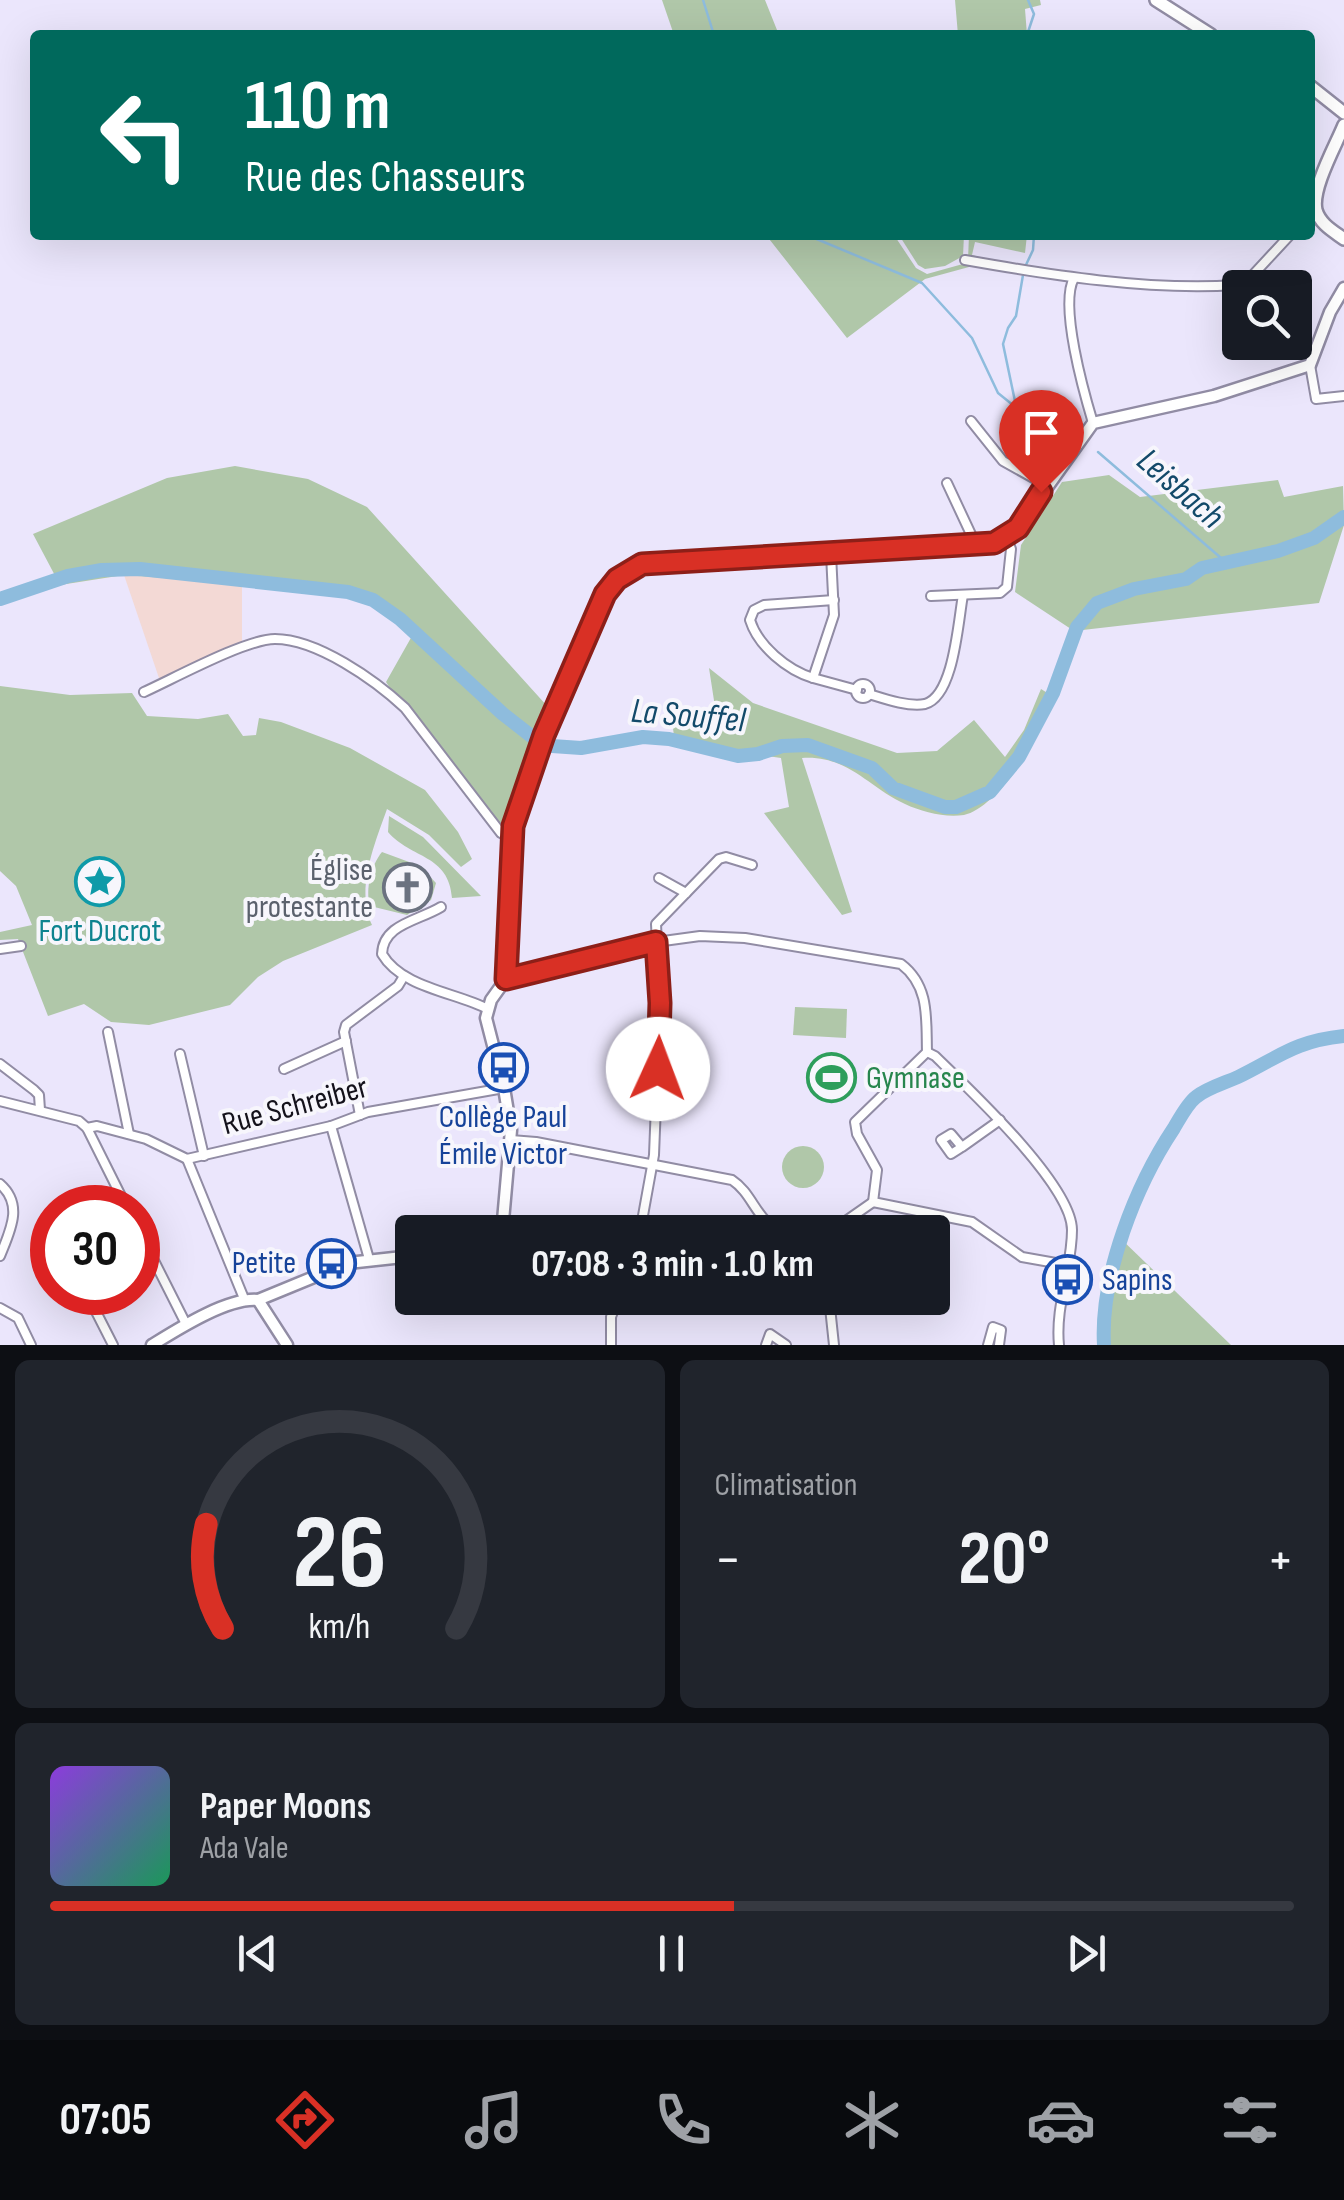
<!DOCTYPE html>
<html lang="fr">
<head>
<meta charset="utf-8">
<style>
	:root { --surface:#171b24; --page:#20242c; --text:#f1f3f6; --muted:#9ea1a6; --line:#363941; --accent:#d93025 }
	body { margin:0; font-family:"Sofia Sans Condensed",sans-serif; background:var(--page); color:var(--text); height:100vh; display:flex; flex-direction:column; font-size:38px; white-space:nowrap }
	* { box-sizing:border-box; margin:0 }
	p { font-size:32px; color:var(--muted) }
	.icon { flex:none; width:55px; height:55px; fill:none; stroke:currentColor; stroke-width:2; stroke-linecap:round; stroke-linejoin:round }
	.map { position:relative; height:1345px; overflow:hidden }
	.drawer { display:flex; flex-direction:column; gap:15px; padding:15px; background:#0d0f14; flex:1 }
	.drawer>* { flex:none }
	.hud { position:absolute; left:30px; top:30px; width:1285px; height:210px; border-radius:10px; box-shadow:0 10px 40px #0002; background:#00695c; color:#fff; overflow:hidden }
	.controls { position:absolute; left:1222px; top:270px; display:grid; gap:20px }
	.controls a { display:grid; place-items:center; width:90px; height:90px; border-radius:10px; background:var(--surface); box-shadow:0 10px 40px #0002; font-size:50px }
	.speed { position:absolute; left:30px; top:1185px; display:flex; gap:20px; font-size:50px; font-weight:700; text-align:center }
	.speed>* { display:grid; place-content:center; width:130px; height:130px; border-radius:50%; background:var(--surface); box-shadow:0 10px 40px #0002; line-height:1 }
	.speed .limit { border:15px solid #d22; background:#fff; color:#111 }
	.pin { position:absolute; display:grid; place-items:center; width:85px; height:85px; color:#fff; margin:-102px -42px; border-radius:50% 50% 50% 0; rotate:-45deg; box-shadow:0 0 10px #0007 }
	.pin .icon { rotate:45deg }
	.me { position:absolute; width:110px; margin:-55px; rotate:2deg; stroke-linejoin:round; filter:drop-shadow(0 0 8px #0008) }
	.turn { display:flex; align-items:center; gap:35px; height:210px; padding:0 50px; font-size:45px }
	.turn .icon { width:130px; height:130px; stroke-width:2.5 }
	.turn b { display:block; font-size:70px; line-height:85px }
	.big { font-size:75px; font-weight:700; line-height:1.1 }
	.drawer .tile { flex:1; display:flex; flex-direction:column; justify-content:center; gap:15px; min-width:0; padding:0 35px; border-radius:15px; background:var(--page) }
	.drawer .dial { align-items:center; gap:0 }
	.dial svg { height:260px; overflow:visible; fill:none; stroke:var(--line); stroke-width:7; stroke-linecap:round; text-anchor:middle }
	.dial text { fill:var(--text); stroke:none }
	.song { display:flex; align-items:center; gap:30px }
	.cover { width:120px; height:120px; border-radius:15px; background:linear-gradient(135deg,hsl(270 70% 55%),hsl(150 70% 35%)) }
	.played { height:10px; border-radius:5px; background:linear-gradient(90deg,var(--accent) 55%,var(--line) 55%) }
	.keys { display:flex; justify-content:space-around; direction:ltr }
	.heat { display:flex; justify-content:space-between; align-items:center; font-size:55px; direction:ltr }
	.drawer .tiles { flex:1; display:grid; gap:15px; grid-template-columns:1fr 1fr }
	.tile:last-child { grid-column:span 2 }
	.trip { position:absolute; left:395px; top:1215px; width:555px; height:100px; border-radius:10px; background:var(--surface); box-shadow:0 10px 40px #0002; font-weight:700; line-height:100px; text-align:center }
	.tab-bar { display:flex; height:160px; justify-content:space-around; align-items:center; background:#090b0e; color:var(--muted) }
	.tab-bar .icon { width:70px; height:70px }
	.tab-bar .selected { color:var(--accent) }
	.tab-bar b { font-size:45px; color:var(--text) }
	.map>svg:first-child { display:block }
</style>
</head>
<body>
<div class="map">
<svg width="1344" height="1345" viewBox="0 0 1344 1345">
	<rect width="100%" height="100%" fill="#ebe6fc"/>
	<polygon fill="#f3d9d5" points="124,575 242,583 242,642 211,665 160,681"/>
	<g fill="#b0c7a9">
		<polygon points="662,0 765,0 779,35 674,35"/>
		<polygon points="955,0 1040,0 1041,5 1025,9 1027,35 958,35"/>
		<polygon points="766,235 894,235 916,268 927,274 970,262 969,267 925,279 847,338"/>
		<polygon points="899,235 964,235 963,256 945,266 925,269 918,265"/>
		<polygon points="969,235 1027,235 1025,253 975,242 972,255 987,259 986,264 968,260"/>
		<polygon points="235,466 308,479 367,507 557,717 512,838 479,812 425,741 386,682 412,636 354,592 124,575 60,585 33,534 167,478"/>
		<polygon points="1109,475 1140,497 1278,480 1284,497 1343,486 1344,525 1319,603 1074,631 1015,592 1021,545 1062,482"/>
		<path d="M709,668l44,35 144,50 40,-2 37,-31 31,37 19,-27 17,-41 8,5c-3,12 -5,25 -10,37 -9,25 -48,79 -75,84 -19,3 -42,-3 -59,-11 -37,-17 -57,-49 -103,-46l50,154 -10,3 -78,-102 25,-6 -8,-49 -68,-10 -39,-12 -3,-23 44,-6z"/>
		<path d="M0,686l70,9 62,-2 15,23 51,3 30,-5 15,22 13,-1 3,-17 22,4 69,26 75,42 33,42 14,27 -11,8 -32,-32 -42,-26c-12,34 -32,81 -15,116l-89,36 -25,16 -28,28 -81,20 -38,-3 -27,-18 -36,12 -30,-77 -18,1v-8l32,-7 -16,-39 -16,-15z"/>
		<path d="M389,816l34,21 58,59 -29,2c-3,-44 -41,-39 -64,-66z"/>
		<path d="M382,852l38,14 16,17 -5,17 -24,15 -37,-9c-5,-16 1,-41 12,-54z"/>
		<polygon points="795,1007 847,1009 846,1038 793,1035"/>
		<circle cx="803" cy="1167" r="21"/>
		<polygon points="1119,1237 1231,1345 1106,1345 1110,1260"/>
	</g>
	<g fill="none" stroke-linecap="round" stroke-linejoin="round">
		<g stroke="#8ebcdd" stroke-width="2.5">
			<polyline points="703,0 714,35"/>
			<polyline points="1027,35 1034,14 1028,0"/>
			<polyline points="807,235 922,283 972,338 998,393 1040,427 1053,432"/>
			<polyline points="1025,267 1033,250 1034,235"/>
			<polyline points="1016,406 1003,344 1008,328 1016,316 1023,275"/>
			<polyline points="1098,452 1228,564"/>
		</g>
		<g stroke="#8ebcdd" stroke-width="14">
			<polyline points="0,599 68,576 102,570 140,569 348,592 373,600 400,619 503,714 535,739 552,746 581,748 643,737 669,739 738,756 758,754 782,746 808,745 872,768 893,788 945,807 956,807 990,792 1019,757 1053,693 1077,627 1097,603 1134,589 1186,579 1202,568 1278,551 1314,538 1344,517"/>
			<path d="M1104,1345c-4,-70 32,-160 70,-217 6,-10 13,-24 22,-31 11,-9 29,-14 42,-20 41,-20 57,-36 106,-41"/>
		</g>
		<defs>
			<g id="minor">
				<path d="M965,260c85,15 184,31 271,25l15,-8 39,-42"/>
				<path d="M1074,278c-15,27 10,115 19,145"/>
				<polyline points="1310,365 1316,399 1344,396"/>
				<polyline points="971,421 1003,461 1046,485"/>
				<polyline points="947,483 976,545"/>
				<polyline points="831,554 834,615 813,678 857,690"/>
				<polyline points="931,596 1000,593 1007,587 1011,549 1007,538"/>
				<path d="M813,678c-26,-8 -55,-32 -63,-58l4,-10 10,-5 70,-5"/>
				<circle cx="863" cy="691" r="7"/>
				<path d="M144,692c29,-13 102,-53 131,-53 42,0 100,41 130,69l96,125 9,5"/>
				<path d="M869,694c16,5 39,13 56,10 29,-8 33,-82 38,-109"/>
				<polyline points="659,878 686,893"/>
				<path d="M441,907c-23,14 -58,17 -59,47 20,34 73,38 106,55"/>
				<polyline points="0,949 21,946"/>
				<path d="M506,979l150,-37 44,-6 45,2 156,26c29,22 25,55 26,88l-72,70 2,12 20,36 -4,32 99,20 50,35 45,8"/>
				<polyline points="108,1032 129,1134"/>
				<path d="M927,1052l8,4c34,33 137,129 137,174 0,39 -17,75 -13,115"/>
				<polyline points="180,1054 204,1156"/>
				<polyline points="0,1064 34,1090 39,1095 40,1110"/>
				<polyline points="284,1069 346,1041"/>
				<polyline points="0,1101 79,1121 87,1128 127,1208"/>
				<polyline points="360,1115 344,1032 346,1025 398,986 404,976"/>
				<polyline points="331,1126 369,1259"/>
				<polyline points="87,1128 97,1126 146,1139 187,1159 331,1126 368,1112 504,1088"/>
				<path d="M511,1140l25,2 196,38c23,15 25,47 55,52"/>
				<polyline points="962,1147 951,1154 941,1140 951,1134 962,1147 1000,1120"/>
				<polyline points="187,1159 245,1301"/>
				<path d="M0,1184c24,21 10,47 0,72"/>
				<polyline points="138,1229 186,1324"/>
				<polyline points="640,1232 654,1155 660,1003 656,924 719,859 726,857 752,865"/>
				<polyline points="830,1232 873,1202"/>
				<polyline points="932,1261 940,1216"/>
				<polyline points="86,1292 113,1345"/>
				<polyline points="829,1298 834,1345"/>
				<polyline points="927,1298 927,1303 940,1305 942,1288 932,1277"/>
				<polyline points="0,1308 18,1318 31,1345"/>
				<polyline points="611,1345 611,1317 618,1298"/>
				<polyline points="766,1345 770,1334 786,1345"/>
				<polyline points="988,1345 993,1327 1001,1330 999,1345"/>
			</g>
			<g id="tertiary">
				<polyline points="502,1232 511,1130 504,1088 486,1018 491,1000 506,979 510,838 538,751 597,608 617,579 642,564 994,543 1018,528 1093,423 1214,396 1310,365 1330,312 1344,288"/>
				<polyline points="258,1300 287,1345"/>
				<path d="M152,1345c26,-16 76,-48 106,-45l90,-37 64,-7"/>
			</g>
			<g id="secondary">
				<polyline points="1156,0 1211,35"/>
				<polyline points="1310,86 1344,113"/>
				<path d="M1344,125c-8,20 -33,64 -28,85 4,14 17,21 28,29"/>
			</g>
		</defs>
		<use href="#minor" stroke="#918ca4" stroke-width="12"/>
		<use href="#tertiary" stroke="#918ca4" stroke-width="15"/>
		<use href="#secondary" stroke="#918ca4" stroke-width="16"/>
		<use href="#minor" stroke="#fff" stroke-width="8"/>
		<use href="#tertiary" stroke="#fff" stroke-width="10"/>
		<use href="#secondary" stroke="#fff" stroke-width="11"/>
	</g>
	<g fill="none" stroke-linecap="round" stroke-linejoin="round">
		<defs>
			<polyline id="route" points="658,1069 660,1003 656,942 506,979 513,826 544,735 605,594 617,579 642,564 994,543 1018,528 1041,492"/>
		</defs>
		<use href="#route" stroke="#8d1f18" stroke-width="25"/>
		<use href="#route" stroke="#d93025" stroke-width="18"/>
	</g>
	<defs>
		<symbol id="sight-ring" viewBox="-11 -11 22 22"><circle r="9.5" fill="#f7f6fc" stroke="#0f9aa8" stroke-width="1.5"/><path d="M0-6L1.8-2.2L6-1.7L2.9 1.2L3.7 5.4L0 3.3L-3.7 5.4L-2.9 1.2L-6-1.7L-1.8-2.2Z" fill="#0f9aa8"/></symbol>
		<symbol id="church-ring" viewBox="-11 -11 22 22"><circle r="9.5" fill="#f7f6fc" stroke="#6b7280" stroke-width="1.5"/><path d="M-1.2-6h2.4v3.5h3.3v2.4h-3.3V6h-2.4V-.1h-3.3v-2.4h3.3Z" fill="#6b7280"/></symbol>
		<symbol id="bus-ring" viewBox="-11 -11 22 22"><circle r="9.5" fill="#f7f6fc" stroke="#1a4fb4" stroke-width="1.5"/><path d="M-5-6H5V4H4V6H2V4H-2V6H-4V4H-5ZM-3.5-4V0h7V-4ZM-3.5 1.2v1.5H-2V1.2ZM2 1.2v1.5H3.5V1.2Z" fill="#1a4fb4"/></symbol>
		<symbol id="stadium-ring" viewBox="-11 -11 22 22"><circle r="9.5" fill="#f7f6fc" stroke="#2e9e5b" stroke-width="1.5"/><path d="M0-5a6.5 5 0 1 0 0 10a6.5 5 0 1 0 0-10ZM-3.5-1.8h7v3.6h-7Z" fill="#2e9e5b"/></symbol>
	</defs>
	<g fill-rule="evenodd">
		<use href="#sight-ring" x="72" y="854" width="55" height="55"/>
		<use href="#church-ring" x="380" y="860" width="55" height="55"/>
		<use href="#bus-ring" x="476" y="1040" width="55" height="55"/>
		<use href="#stadium-ring" x="804" y="1050" width="55" height="55"/>
		<use href="#bus-ring" x="304" y="1236" width="55" height="55"/>
		<use href="#bus-ring" x="1040" y="1252" width="55" height="55"/>
	</g>
	<g text-anchor="middle" dominant-baseline="central" stroke-width="8" stroke-linejoin="round" paint-order="stroke">
		<g font-size="32" fill="#5b616d" stroke="#f7f6fc" text-anchor="end">
			<text x="373" y="870">Église<tspan x="373" dy="37">protestante</tspan></text>
		</g>
		<g font-size="32" fill="#0d838f" stroke="#f7f6fc">
			<text x="100" y="931">Fort Ducrot</text>
		</g>
		<g font-size="32" fill="#27864d" stroke="#f7f6fc" text-anchor="start">
			<text x="866" y="1078">Gymnase</text>
		</g>
		<g font-size="32" fill="#14121b" stroke="#f7f6fc">
			<text transform="translate(295 1106) rotate(-15)">Rue Schreiber</text>
		</g>
		<g font-size="32" fill="#164399" stroke="#f7f6fc">
			<text x="503" y="1117">Collège Paul<tspan x="503" dy="37">Émile Victor</tspan></text>
			<text x="296" y="1263" text-anchor="end">Petite</text>
			<text x="1102" y="1280" text-anchor="start">Sapins</text>
		</g>
		<g font-size="35" font-style="italic" fill="#134a6a" stroke="#f7f6fc">
			<text transform="translate(1180 489) rotate(41)">Leisbach</text>
			<text transform="translate(688 716) rotate(5)">La Souffel</text>
		</g>
	</g>
</svg>
<div class="controls">
<a><svg class="icon" aria-label="search" viewBox="0 0 24 24"><circle cx="10" cy="10" r="6"/><path d="M15 15l6 6"/></svg></a>
</div>
<div class="speed"><div class="limit">30</div></div>
<div class="pin" style="left:1041px;top:492px;background:#d93025"><svg class="icon" aria-label="arrive" viewBox="0 0 24 24"><path d="M6 21V4h12l-3 4 3 4H6"/></svg></div>
<svg class="me" style="left:658px;top:1069px" viewBox="-20 -20 40 40"><circle r="19" fill="#fff"/><path d="M0-13L10 11 0 6-10 11z" fill="#d93025"/></svg>
<div class="trip">07:08 · 3 min · 1.0 km</div>
<div class="hud">
<div class="turn"><svg class="icon" aria-label="left" viewBox="0 0 24 24"><path d="M17 20v-9H6M10 6l-5 5 5 5"/></svg><div><b>110 m</b>Rue des Chasseurs</div></div>
</div>
</div>
<section class="drawer">
<div class="tiles">
<div class="tile dial"><svg viewBox="0 0 100 80">
<path d="M14 69A42 42 0 1 1 86 69"/>
<path d="M14 69A42 42 0 0 1 9 37" stroke="#d93025"/>
<text x="50" y="56" font-size="32" font-weight="700">26</text>
<text x="50" y="72" font-size="11">km/h</text>
</svg></div>
<div class="tile"><p>Climatisation</p>
<div class="heat"><a>−</a><b class="big">20°</b><a>+</a></div>
</div>
<div class="tile">
<div class="song"><i class="cover"></i><div><b>Paper Moons</b><p>Ada Vale</p></div></div>
<div class="played"></div>
<div class="keys"><svg class="icon" aria-label="previous" viewBox="0 0 24 24"><path d="M18 5L8 12l10 7zM5 5v14"/></svg><svg class="icon" aria-label="pause" viewBox="0 0 24 24"><path d="M8 5v14M16 5v14"/></svg><svg class="icon" aria-label="next" viewBox="0 0 24 24"><path d="M6 5l10 7-10 7zM19 5v14"/></svg></div>
</div>
</div>
</section>
<nav class="tab-bar">
<b>07:05</b>
<svg class="icon selected" aria-label="directions" viewBox="0 0 24 24"><path d="M12 3l9 9-9 9-9-9zM9 14v-3h6M13 9l2 2-2 2"/></svg>
<svg class="icon" aria-label="music" viewBox="0 0 24 24"><path d="M9 18V5l10-2v13"/><circle cx="6" cy="18" r="3"/><circle cx="16" cy="16" r="3"/></svg>
<svg class="icon" aria-label="phone" viewBox="0 0 24 24"><path d="M5 4h4l2 5-3 2q2 4 5 5l2-3 5 2v4C11 20 4 13 5 4z"/></svg>
<svg class="icon" aria-label="climate" viewBox="0 0 24 24"><path d="M12 3v18M4 7l16 10M4 17L20 7"/></svg>
<svg class="icon" aria-label="car" viewBox="0 0 24 24"><path d="M5 17H2v-5l4-1 3-4h7l3 4 3 1v5h-3M9 17h6M6 11h13"/><circle cx="7" cy="17" r="2"/><circle cx="17" cy="17" r="2"/></svg>
<svg class="icon" aria-label="filters" viewBox="0 0 24 24"><path d="M4 7h16M4 17h16"/><circle cx="9" cy="7" r="2"/><circle cx="15" cy="17" r="2"/></svg>
</nav>
</body>
</html>
